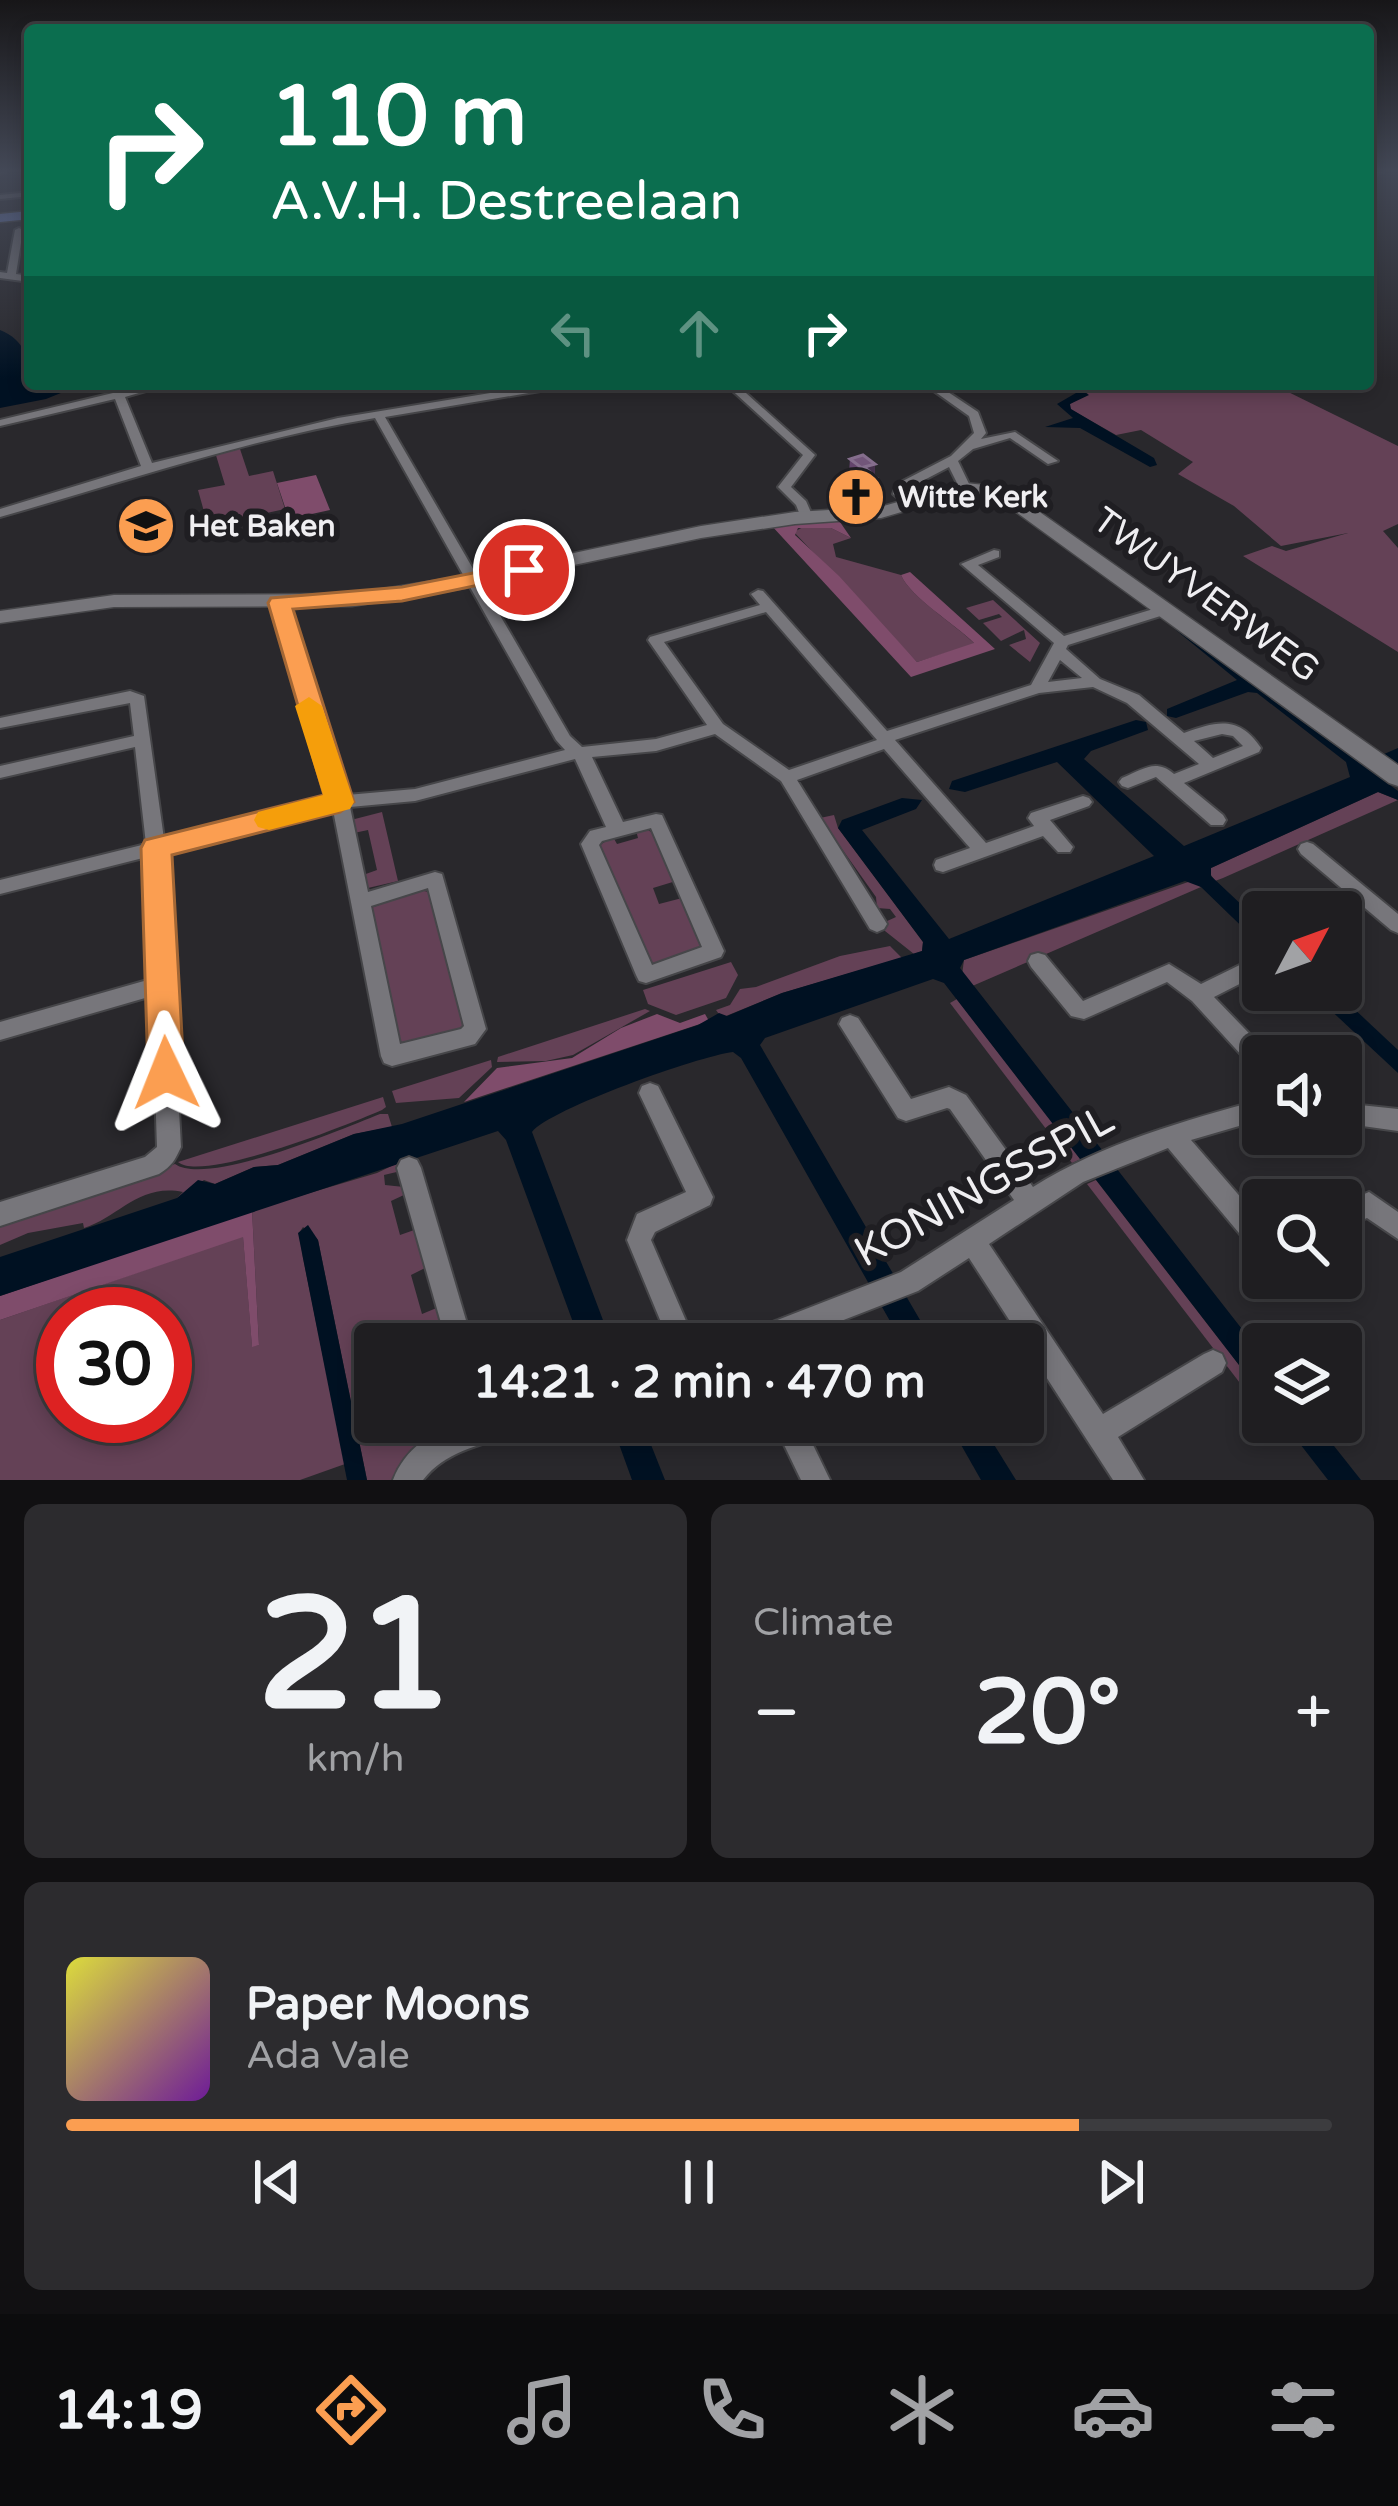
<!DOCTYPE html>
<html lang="en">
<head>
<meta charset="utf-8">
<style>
	:root { --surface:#1f1e21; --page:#2c2b2e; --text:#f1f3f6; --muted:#a1a2a5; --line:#3c3c3f; --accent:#fb9e51 }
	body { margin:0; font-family:"Varela Round",sans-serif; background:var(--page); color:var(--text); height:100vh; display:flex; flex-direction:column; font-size:45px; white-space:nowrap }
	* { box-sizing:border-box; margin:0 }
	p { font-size:39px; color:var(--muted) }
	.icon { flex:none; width:66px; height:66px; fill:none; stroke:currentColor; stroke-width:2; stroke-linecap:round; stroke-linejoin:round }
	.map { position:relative; height:1480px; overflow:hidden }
	.side { display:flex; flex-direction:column; gap:24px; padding:24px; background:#111012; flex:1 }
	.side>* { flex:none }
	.guide { position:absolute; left:24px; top:24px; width:1350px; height:366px; border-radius:12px; box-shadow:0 6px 18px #0003,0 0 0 3px var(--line); background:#0b6e4f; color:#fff; overflow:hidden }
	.needle { width:78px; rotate:49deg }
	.tools { position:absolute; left:1242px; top:891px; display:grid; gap:24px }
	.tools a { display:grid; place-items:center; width:120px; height:120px; border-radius:12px; background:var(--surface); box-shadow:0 6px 18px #0003,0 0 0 3px var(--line); font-size:60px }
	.speed { position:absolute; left:36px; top:1287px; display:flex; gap:24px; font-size:60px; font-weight:700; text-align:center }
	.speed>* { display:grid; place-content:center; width:156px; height:156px; border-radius:50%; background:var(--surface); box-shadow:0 6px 18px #0003,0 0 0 3px var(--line); line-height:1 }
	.speed .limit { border:18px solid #d22; background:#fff; color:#111 }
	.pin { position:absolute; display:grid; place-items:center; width:102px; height:102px; color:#fff; margin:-51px; border:6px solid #fff; border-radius:50%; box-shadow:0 3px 12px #0007 }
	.me { position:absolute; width:132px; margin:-66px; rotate:358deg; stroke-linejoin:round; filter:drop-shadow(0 0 9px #0008) }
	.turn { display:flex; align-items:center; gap:42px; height:252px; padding:0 48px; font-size:54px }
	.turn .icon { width:156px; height:156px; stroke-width:2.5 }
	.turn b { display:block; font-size:84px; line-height:102px }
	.lanes { display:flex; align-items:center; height:114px; padding:0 48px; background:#0003; justify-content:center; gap:60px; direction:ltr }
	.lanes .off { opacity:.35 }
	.big { font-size:90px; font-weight:700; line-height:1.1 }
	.side .tile { flex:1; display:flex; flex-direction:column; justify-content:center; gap:18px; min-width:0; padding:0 42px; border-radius:18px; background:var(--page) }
	.side .dial { align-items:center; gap:0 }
	.dial b { font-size:156px; line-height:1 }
	.song { display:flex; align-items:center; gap:36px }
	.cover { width:144px; height:144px; border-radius:18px; background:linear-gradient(135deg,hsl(60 70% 55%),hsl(280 70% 35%)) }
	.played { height:12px; border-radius:6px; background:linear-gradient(90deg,var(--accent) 80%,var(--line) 80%) }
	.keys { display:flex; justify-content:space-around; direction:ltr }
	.heat { display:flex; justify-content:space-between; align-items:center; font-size:66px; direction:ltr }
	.side .tiles { flex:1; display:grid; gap:24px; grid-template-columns:1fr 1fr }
	.tile:last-child { grid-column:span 2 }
	.trip { position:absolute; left:354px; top:1323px; width:690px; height:120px; border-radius:12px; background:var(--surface); box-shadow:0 6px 18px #0003,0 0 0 3px var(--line); font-weight:700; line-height:120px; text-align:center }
	.tabs { display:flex; height:192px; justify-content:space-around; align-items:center; background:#0c0c0d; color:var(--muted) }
	.tabs .icon { width:84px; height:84px }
	.tabs .selected { color:var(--accent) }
	.tabs b { font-size:54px; color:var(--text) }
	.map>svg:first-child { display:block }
</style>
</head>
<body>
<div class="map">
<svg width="1398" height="1480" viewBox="0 0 1398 1480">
	<rect width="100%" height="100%" fill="#29282c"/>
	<g fill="#644156" fill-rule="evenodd">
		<polygon points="1073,384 1108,384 1123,393 1135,389 1127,384 1152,388 1164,384 1272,384 1398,446 1398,524 1383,531 1398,548 1398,652 1243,556 1272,546 1286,551 1348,533 1281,546 1234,506 1178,474 1193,462 1141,430 1116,435 1070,409 1070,404 1088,393"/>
		<polygon points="239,446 249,476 273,471 285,509 208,526 198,490 225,485 215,452"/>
		<path d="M803,527l28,1 20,10 -18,6 3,13 65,18c9,22 54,49 74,69l-58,18 -123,-130z"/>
		<polygon points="993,600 1040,643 1030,662 1009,645 1026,639 1024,630 1001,641 983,623 1002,617 999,614 979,620 966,608"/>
		<polygon points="1378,792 1398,800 1223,878 1215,881 1211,875 1211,868"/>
		<polygon points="382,812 398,881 368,888 363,875 377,870 368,830 354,833 351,820"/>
		<polygon points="834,815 838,828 923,942 922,951 914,954 885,931 885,922 896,917 890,909 877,908 876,897 820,818"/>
		<polygon points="646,829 653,833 676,881 653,888 659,904 686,897 704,950 653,965 598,846 613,837 617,844 638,838 636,830"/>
		<polygon points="1191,881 1201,887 970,987 962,975 964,960"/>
		<polygon points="419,890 429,892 465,1024 460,1032 402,1047 398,1043 371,908"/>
		<polygon points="890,946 902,958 782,993 726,1016 721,1017 716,1010 730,1005 740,989 756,987 840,956"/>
		<polygon points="731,962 738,975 726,998 676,1015 648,1004 643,990"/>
		<polygon points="957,999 1081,1159 1072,1163 950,1003"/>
		<polygon points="645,1009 650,1011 573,1055 546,1061 497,1062 498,1057"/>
		<polygon points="491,1060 492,1067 459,1098 396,1103 392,1091"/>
		<path d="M383,1097l3,10 -4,3c-32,14 -180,73 -204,52z"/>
		<path d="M380,1114h8l4,13 -38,7 -76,31 -24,2 -39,17 -11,-4 -27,18 6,-6c-44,-9 -64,25 -99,36l-1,-5 -55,10 -28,12v-25l175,-56c32,23 167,-35 205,-50z"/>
		<path d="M402,1161l3,9 -21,5 1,10 19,2 2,7 -15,7 9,34 17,-6 10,38 -16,8 11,39 17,-7 12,37h-76v78h92l-70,58h-30l-49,-240 -15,-13 -4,6 4,25 42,206 -45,16h-300v-160l243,-84 9,110 7,-1 -7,-135 125,-37zM63,1314h102v102h-102z"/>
		<polygon points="1096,1180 1263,1396 1263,1413 1087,1184"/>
	</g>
	<g fill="#7f4c6b">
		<polygon points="316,475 330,510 289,519 277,483"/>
		<path d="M827,520l13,2 11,16 -20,-10h-33l-3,7 44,41 78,86 57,-19c-19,-19 -64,-46 -73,-68l9,-3 85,77 -84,28 -140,-152z"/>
		<polygon points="657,1014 680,1023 705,1014 709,1021 464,1102 497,1068 572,1058 621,1028"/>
		<polygon points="252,1210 259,1345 252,1347 243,1237 0,1320 0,1296"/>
	</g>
	<g fill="#012">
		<path d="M0,330c25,10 30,29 30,54h53l-37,15 -46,9z"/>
		<polygon points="1060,384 1073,384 1089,395 1070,404 1071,409 1154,458 1157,465 1150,467 1080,428 1045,427 1073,418 1057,404 1076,393"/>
		<path d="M1171,626l190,138 37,-16v16l-23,10 23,17v9l-20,-8 -167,76v8l52,49v22l-62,-60 -16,-6 -221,79 -4,8 303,388v40l-319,-413 -11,-4 -168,59 -5,7 174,299h-31l-162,-286 -8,-6c-34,4 -183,57 -201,80l80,212h-31l-75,-204 -8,-9 -498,165v-39l177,-59 21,-18 17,4 39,-17 24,-2 76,-31 48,-10 296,-99 21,-12 8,3 55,-23 140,-42 1,-9 -85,-114 4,-8 60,-22 20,2 -6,9 -54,21 87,109 205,-83 -97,-94 -92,30 -16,-3 3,-8 184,-61 10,2 2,8 -57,21 -7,8 100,87 166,-69 -4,-15 -89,-69 -9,-1 -72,26 -9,-2v-7l70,-29z"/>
		<polygon points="1309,990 1334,990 1398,1050 1398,1073"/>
		<polygon points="308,1225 318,1240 367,1480 347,1480 298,1233"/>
		<polygon points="611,1422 642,1422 665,1480 632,1480"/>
		<polygon points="948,1422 980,1422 1016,1480 981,1480"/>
		<polygon points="1283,1422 1315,1422 1361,1480 1328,1480"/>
	</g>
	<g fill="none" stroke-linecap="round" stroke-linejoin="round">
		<defs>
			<g id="street">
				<polygon points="0,172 5,172 0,174"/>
				<polygon points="1368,172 1384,172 1368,176"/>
				<polygon points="30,192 30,196 0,199 0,195"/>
				<polygon points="19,228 23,230 16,274 30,276 30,282 0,278 0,272 7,273 15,230"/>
				<polygon points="30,298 30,321 28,322 23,319 25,301"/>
				<path d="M110,384h10l3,7 29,-7h18l-45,13 27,66 186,-45 207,-34h24l-5,3 -179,30 185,319 12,11 74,-8 51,-14 -59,-85 2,-3 110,-32 -9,-11 7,-4 5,1 124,140 144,-46 23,-42 -93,-79 33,-14 5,1v6l-21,8 86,71 96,-29h10l2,3 -2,3 -102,32 -2,4 34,30 39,16 45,38c33,-12 55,-18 77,15l-2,4 -75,31 39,32 3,5 -3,5h-12l-55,-48 -28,11 -6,-2 -3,-4 3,-4c21,-8 33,-20 52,-4l25,-10 -72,-61 -34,-16 -54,6 -144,47 91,103 48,-17 -6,-8 3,-5 52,-17 6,2 3,4 -3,4 -39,14 23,27 -3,5h-12l-15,-16 -100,36 -7,-2 -2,-5 2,-5 34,-12 -86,-99 -87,31 87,139 3,5 -3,5 -7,3 -7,-3 -89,-148 -66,-47 -59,17 -64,6 31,65 33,-8 6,1 62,136 -3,6 -75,26 -7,-2 -3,-6 -55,-131 9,-13 16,-4 -31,-68 -160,42 -65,6 18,85 67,-20 7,2 44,155 -11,15 -83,22 -8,-3 -3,-7 -48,-246 -168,42 16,295c-6,13 -9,19 -22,27l-159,52v-24l145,-45 12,-10 -5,-151 -152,44v-18l151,-43 -4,-122 -147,37v-14l146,-36 -11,-97 -135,31v-12l134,-30 -4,-33 -130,25v-10l130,-27 14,5 20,143 166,-41 -58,-195 7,-4 7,4 61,192 68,-6 150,-39 -9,-10 -181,-322c-128,21 -251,64 -375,99v-8l141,-43 -26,-67 -115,27v-6l113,-27zM766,612l111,128 -88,30 -66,-46 -59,-82zM1060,660l22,18 -34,4zM1222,734l11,2 10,10 -30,12 -19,-17zM651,828l51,119 -50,18 -53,-120 3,-4zM428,888l36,138 -3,3 -61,15 -29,-138z"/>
				<polygon points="725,384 736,384 815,455 791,487 806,501 813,517 812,520 802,520 796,505 778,487 803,455"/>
				<polygon points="924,384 936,384 978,412 986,433 981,439 1015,432 1058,461 1048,464 1010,438 973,449 958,461 971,488 969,491 961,491 949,467 907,489 905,493 917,503 915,506 907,506 893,494 897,484 951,456 974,433 969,416"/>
				<polygon points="1307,842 1313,844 1398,914 1398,933 1391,930 1301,854 1298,849 1301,844"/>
				<polygon points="1038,953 1045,955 1083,1001 1169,964 1201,984 1254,958 1263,956 1263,972 1214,997 1271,1056 1263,1056 1263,1073 1255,1070 1192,1001 1167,982 1091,1016 1084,1019 1071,1016 1031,967 1028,961 1031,955"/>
				<path d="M850,1015l8,3 53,81 38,-12 17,8 67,92c70,-44 151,-66 230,-88v20l-72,21 72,83v31l-9,-3 -86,-103 -85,34 -94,62 114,170 101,-60 9,-4 9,4 4,9 -4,9 -104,65 26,43h-31l-144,-222 -51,33 -136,53h-47l4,-9 162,-63 113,-72 -64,-91 -3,-1 -41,13 -8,-3 -59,-94 3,-6z"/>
				<polygon points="650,1083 658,1086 713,1197 710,1205 655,1232 651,1240 696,1344 670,1344 627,1240 637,1214 686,1192 639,1093 642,1086"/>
				<polygon points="1341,1103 1398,1109 1398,1131 1341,1123"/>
				<polygon points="409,1157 417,1160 421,1168 473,1344 447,1344 397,1168 401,1160"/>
				<polygon points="1369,1192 1398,1212 1398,1239 1367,1218 1343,1228 1350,1231 1360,1253 1350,1269 1341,1273 1341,1204"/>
				<path d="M1285,1278h44l-4,9c-12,5 -24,5 -36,0z"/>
				<path d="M462,1422h60l-4,10c-35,14 -71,17 -95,48h-30c13,-33 37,-46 69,-58z"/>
				<polygon points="773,1422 802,1422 830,1480 801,1480"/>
			</g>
			<polygon id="secondary" points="965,483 995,486 1017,496 1398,765 1398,786 1389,783 1005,504 985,495 966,493 881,518 795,524 701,538 471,587 352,606 114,607 0,623 0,611 114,595 352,594 471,575 701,526 795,512 880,507"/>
			<polygon id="primary" points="30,211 30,219 0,222 0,214"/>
		</defs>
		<use href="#street" stroke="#464649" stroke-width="4"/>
		<use href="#secondary" stroke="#464649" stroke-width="3"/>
		<use href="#primary" stroke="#464649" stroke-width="3"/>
		<use href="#street" fill="#77767b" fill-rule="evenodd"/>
		<use href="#secondary" fill="#77767b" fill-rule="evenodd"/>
		<use href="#primary" fill="#6b80c2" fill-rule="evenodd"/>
	</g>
	<polygon fill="#63446c" points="850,459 875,464 874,495 856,500 843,491 844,473 849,472"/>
	<polygon fill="#45314c" points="875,464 874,495 856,500 858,482 864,467"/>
	<polygon fill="#72567a" stroke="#856e8d" stroke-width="3" points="863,455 875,464 864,467 876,477 858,482 844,473 862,468 850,459"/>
	<linearGradient id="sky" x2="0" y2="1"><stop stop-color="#171618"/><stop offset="0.45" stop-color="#434856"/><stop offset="1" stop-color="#434856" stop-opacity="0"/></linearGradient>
	<rect width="1398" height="379" fill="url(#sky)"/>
	<polygon fill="#fb9e51" stroke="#a36735" stroke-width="3" points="524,563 532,565 532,574 402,601 293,609 354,802 340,812 172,855 184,1073 179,1085 166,1089 153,1085 148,1073 141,848 145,840 324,795 268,603 271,598 402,587"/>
	<polygon fill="#f59e0b" points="309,697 322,706 354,802 350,809 269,830 258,827 254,820 258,812 323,795 295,706"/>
	<defs>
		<symbol id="church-disc" viewBox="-11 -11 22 22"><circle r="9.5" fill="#fb9e51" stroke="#1f1e22"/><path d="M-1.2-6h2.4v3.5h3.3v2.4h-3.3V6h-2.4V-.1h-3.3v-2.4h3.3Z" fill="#111"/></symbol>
		<symbol id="school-disc" viewBox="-11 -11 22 22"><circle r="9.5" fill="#fb9e51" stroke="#1f1e22"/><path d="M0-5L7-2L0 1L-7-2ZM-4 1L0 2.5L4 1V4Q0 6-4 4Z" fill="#111"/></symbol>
	</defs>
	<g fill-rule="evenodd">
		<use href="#church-disc" x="823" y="464" width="66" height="66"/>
		<use href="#school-disc" x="113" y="493" width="66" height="66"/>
	</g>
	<g text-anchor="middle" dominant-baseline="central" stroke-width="12" stroke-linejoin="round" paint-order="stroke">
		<g font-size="30" font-weight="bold" fill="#efeef1" stroke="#1f1e22" text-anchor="start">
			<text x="898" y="497">Witte Kerk</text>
			<text x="188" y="526">Het Baken</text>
		</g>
		<g font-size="36" fill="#efeef1" stroke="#1f1e22">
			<text transform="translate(1206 595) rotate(36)">TWUYVERWEG</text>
		</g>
		<g font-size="42" fill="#efeef1" stroke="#1f1e22">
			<text transform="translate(984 1186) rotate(-29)">KONINGSSPIL</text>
		</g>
	</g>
</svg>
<div class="tools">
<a><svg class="needle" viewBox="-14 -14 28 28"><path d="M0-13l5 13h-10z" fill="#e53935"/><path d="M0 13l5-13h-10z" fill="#a1a2a5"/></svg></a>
<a><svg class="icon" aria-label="sound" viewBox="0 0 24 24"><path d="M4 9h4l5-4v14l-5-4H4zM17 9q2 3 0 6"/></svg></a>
<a><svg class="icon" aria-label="search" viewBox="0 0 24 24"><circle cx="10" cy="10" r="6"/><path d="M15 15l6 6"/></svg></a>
<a><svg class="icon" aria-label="layers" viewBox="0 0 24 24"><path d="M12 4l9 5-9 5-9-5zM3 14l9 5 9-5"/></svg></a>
</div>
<div class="speed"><div class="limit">30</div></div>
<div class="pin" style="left:524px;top:570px;background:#d93025"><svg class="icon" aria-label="arrive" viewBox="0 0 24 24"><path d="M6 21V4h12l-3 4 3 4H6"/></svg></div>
<svg class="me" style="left:166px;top:1073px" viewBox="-20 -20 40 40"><path d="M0-17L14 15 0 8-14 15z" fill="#fb9e51" stroke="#fff" stroke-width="4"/></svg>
<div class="trip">14:21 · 2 min · 470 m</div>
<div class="guide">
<div class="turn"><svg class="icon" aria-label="right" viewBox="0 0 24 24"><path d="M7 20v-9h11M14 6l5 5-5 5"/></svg><div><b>110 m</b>A.V.H. Destreelaan</div></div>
<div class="lanes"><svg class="icon off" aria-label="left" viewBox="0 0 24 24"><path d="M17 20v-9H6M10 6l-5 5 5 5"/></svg><svg class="icon off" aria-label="ahead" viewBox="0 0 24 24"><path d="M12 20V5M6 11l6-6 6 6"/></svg><svg class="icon" aria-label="right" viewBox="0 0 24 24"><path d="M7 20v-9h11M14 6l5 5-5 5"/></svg></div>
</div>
</div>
<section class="side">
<div class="tiles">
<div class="tile dial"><b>21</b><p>km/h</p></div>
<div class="tile"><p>Climate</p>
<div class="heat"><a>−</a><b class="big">20°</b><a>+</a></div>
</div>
<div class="tile">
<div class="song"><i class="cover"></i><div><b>Paper Moons</b><p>Ada Vale</p></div></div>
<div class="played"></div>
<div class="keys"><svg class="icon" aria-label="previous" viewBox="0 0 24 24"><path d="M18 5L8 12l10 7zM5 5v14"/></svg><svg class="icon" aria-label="pause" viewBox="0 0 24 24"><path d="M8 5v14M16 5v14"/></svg><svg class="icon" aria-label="next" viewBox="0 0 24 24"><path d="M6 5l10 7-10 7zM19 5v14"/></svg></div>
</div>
</div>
</section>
<nav class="tabs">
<b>14:19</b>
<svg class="icon selected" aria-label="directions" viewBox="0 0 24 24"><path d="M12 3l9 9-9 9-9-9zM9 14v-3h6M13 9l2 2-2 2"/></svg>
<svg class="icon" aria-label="music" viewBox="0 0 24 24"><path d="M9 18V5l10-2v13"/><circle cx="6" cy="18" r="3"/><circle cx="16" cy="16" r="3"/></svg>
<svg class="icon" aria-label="phone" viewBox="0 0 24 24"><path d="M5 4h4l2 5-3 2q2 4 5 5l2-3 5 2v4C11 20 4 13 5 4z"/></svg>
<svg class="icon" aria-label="climate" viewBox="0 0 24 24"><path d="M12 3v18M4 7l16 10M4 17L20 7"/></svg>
<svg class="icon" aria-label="car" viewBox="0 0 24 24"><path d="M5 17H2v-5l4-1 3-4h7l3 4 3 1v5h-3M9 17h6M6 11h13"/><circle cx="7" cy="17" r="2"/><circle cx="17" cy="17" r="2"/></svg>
<svg class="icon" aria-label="filters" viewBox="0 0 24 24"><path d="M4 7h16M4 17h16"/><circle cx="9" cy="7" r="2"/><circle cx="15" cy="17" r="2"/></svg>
</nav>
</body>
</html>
